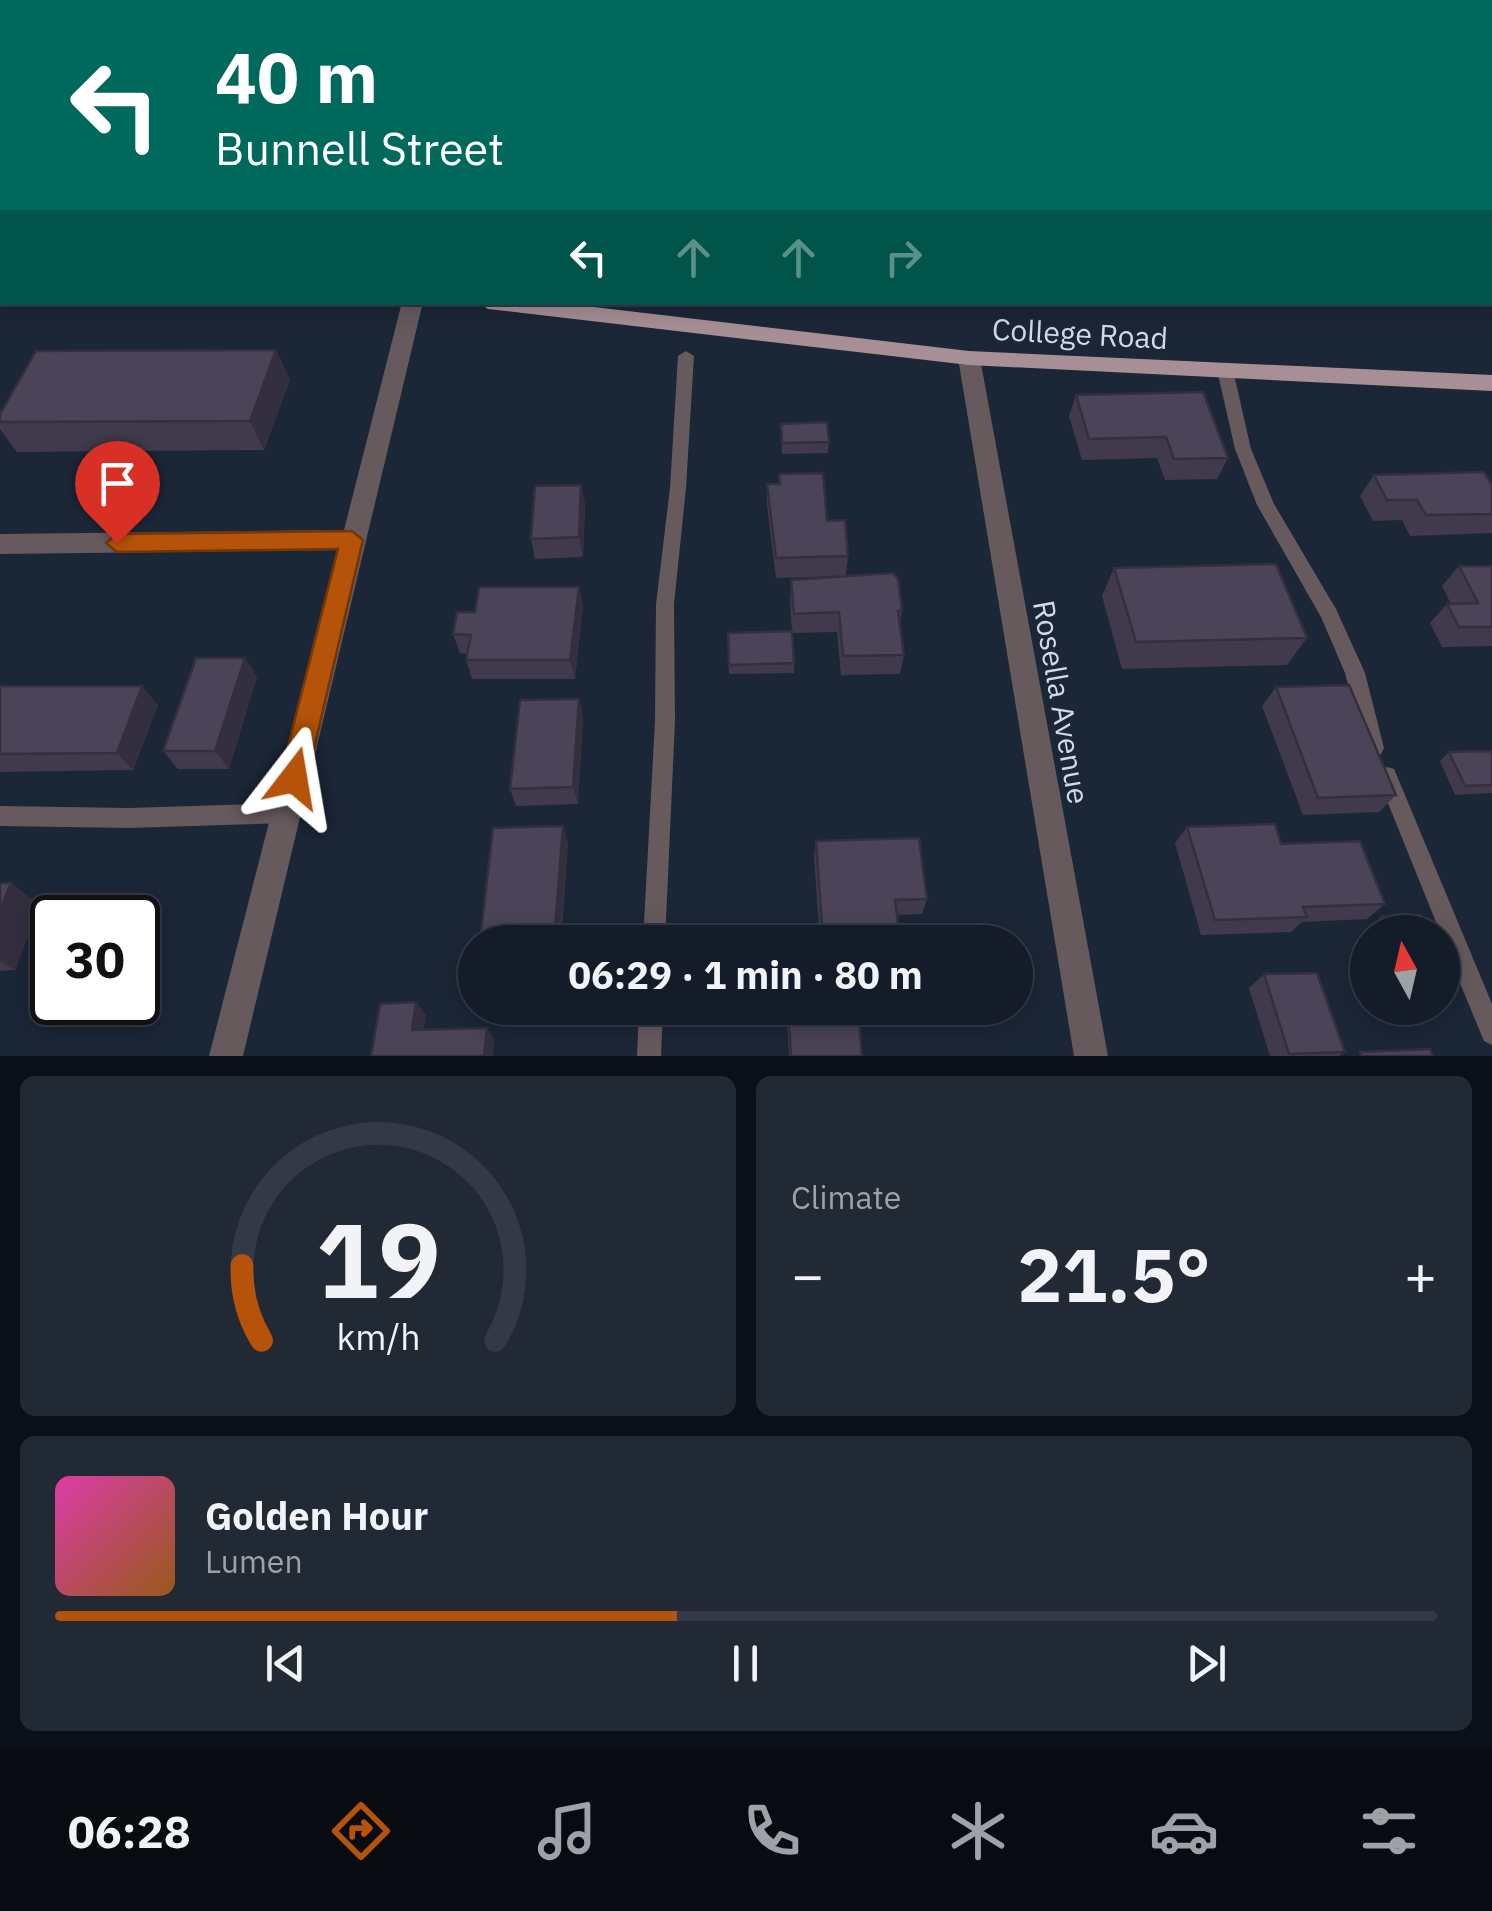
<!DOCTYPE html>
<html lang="en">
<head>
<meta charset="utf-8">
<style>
	:root { --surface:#141c29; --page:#212935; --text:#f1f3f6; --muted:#9da1a8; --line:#333a46; --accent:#b45309 }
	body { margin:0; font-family:"IBM Plex Sans",sans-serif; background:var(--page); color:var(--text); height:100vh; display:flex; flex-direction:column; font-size:38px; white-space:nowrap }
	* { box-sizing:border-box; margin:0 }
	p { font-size:32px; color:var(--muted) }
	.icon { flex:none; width:55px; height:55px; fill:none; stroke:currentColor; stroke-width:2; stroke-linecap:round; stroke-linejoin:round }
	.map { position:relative; height:1056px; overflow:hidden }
	.side { display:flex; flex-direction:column; gap:20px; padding:20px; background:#0b0f17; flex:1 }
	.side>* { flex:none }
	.top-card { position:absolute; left:0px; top:0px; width:1492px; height:305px; box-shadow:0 5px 25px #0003,0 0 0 2px var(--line); background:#00695c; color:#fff; overflow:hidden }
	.needle { width:65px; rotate:352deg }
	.controls { position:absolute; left:1350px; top:915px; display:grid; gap:20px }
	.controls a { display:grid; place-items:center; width:110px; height:110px; border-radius:50%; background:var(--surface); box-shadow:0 5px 25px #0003,0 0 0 2px var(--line); font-size:50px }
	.speed { position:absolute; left:30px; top:895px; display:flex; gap:20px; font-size:50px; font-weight:700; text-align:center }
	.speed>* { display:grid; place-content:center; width:130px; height:130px; border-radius:50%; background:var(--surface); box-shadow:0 5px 25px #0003,0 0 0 2px var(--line); line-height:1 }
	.speed .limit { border:5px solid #111; border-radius:15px; background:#fff; color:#111 }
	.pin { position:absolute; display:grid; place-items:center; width:85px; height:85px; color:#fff; margin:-102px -42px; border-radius:50% 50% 50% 0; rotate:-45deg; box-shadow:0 0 10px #0007 }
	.pin .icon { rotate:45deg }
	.me { position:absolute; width:110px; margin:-55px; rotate:14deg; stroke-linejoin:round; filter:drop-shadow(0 0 8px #0008) }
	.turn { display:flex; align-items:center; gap:35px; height:210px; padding:0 50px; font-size:45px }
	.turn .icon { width:130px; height:130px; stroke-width:2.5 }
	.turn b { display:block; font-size:70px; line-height:85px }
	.lanes { display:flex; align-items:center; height:95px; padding:0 50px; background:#0003; justify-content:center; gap:50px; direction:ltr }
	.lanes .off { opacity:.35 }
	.big { font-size:75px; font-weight:800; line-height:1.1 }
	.side .card { flex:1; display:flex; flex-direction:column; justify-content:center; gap:15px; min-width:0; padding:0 35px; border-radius:15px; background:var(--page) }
	.side .dial { align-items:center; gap:0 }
	.dial svg { height:260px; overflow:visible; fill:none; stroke:var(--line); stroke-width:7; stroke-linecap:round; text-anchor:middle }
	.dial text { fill:var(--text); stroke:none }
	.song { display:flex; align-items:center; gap:30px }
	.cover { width:120px; height:120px; border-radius:15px; background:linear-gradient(135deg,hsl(320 70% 55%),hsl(30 70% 35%)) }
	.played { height:10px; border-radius:5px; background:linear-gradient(90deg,var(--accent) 45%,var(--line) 45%) }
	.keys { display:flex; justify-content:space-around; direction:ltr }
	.heat { display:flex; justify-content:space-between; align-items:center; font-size:55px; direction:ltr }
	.side .tiles { flex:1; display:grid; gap:20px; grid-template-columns:1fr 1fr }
	.card:last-child { grid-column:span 2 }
	.trip { position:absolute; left:458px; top:925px; width:575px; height:100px; border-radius:50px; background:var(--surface); box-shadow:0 5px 25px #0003,0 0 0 2px var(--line); font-weight:800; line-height:100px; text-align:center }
	.dock { display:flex; height:160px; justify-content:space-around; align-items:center; background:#080b10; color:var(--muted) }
	.dock .icon { width:70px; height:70px }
	.dock .on { color:var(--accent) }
	.dock b { font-size:45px; color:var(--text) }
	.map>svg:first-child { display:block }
</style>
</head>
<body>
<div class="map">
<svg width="1492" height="1056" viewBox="0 0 1492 1056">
	<rect width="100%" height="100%" fill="#1b2637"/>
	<polygon fill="#3f5313" points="0,0 1492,0 1492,199 1490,2 2,2 2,212"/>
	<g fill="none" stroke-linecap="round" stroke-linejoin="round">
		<g fill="#665a5d" fill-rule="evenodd">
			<polygon points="686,351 694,356 686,488 674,604 675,721 665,942 643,942 655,721 656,604 670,488 678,356"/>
			<polygon points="1225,365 1233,370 1251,449 1274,504 1336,609 1365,673 1384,748 1381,754 1374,757 1367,754 1345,673 1321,617 1257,505 1235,449 1217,370"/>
			<polygon points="1387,767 1394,769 1397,776 1492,1004 1492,1045 1484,1041 1442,940 1442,932 1440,932 1377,776 1380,769"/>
			<polygon points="285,803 292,806 296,813 292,820 285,823 129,828 0,826 0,806 129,808"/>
			<polygon points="639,1008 663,1008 661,1056 637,1056"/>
		</g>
		<g fill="#665a5d" fill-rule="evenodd">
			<polygon points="0,165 2,166 2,178 0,177"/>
			<polygon points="402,302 423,302 243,1056 209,1056 339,550 0,554 0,534 344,530"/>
			<polygon points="969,351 980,358 1108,1056 1074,1056 958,358"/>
		</g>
		<g fill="#a78f95" fill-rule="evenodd">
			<rect x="0" y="238" width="2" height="12"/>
			<polygon points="478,302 551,302 969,351 1492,375 1492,391 969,365 488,309"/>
		</g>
	</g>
	<g fill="#403a4c">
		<rect x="1490" y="193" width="2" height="103"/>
		<polygon points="276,350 290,380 264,450 17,452 0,429 0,414"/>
		<polygon points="1076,395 1228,458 1217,479 1165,480 1157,458 1082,460 1069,416"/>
		<polygon points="781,424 829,442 828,453 782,454"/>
		<polygon points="779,474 827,521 848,556 846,576 776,578 767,505 767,484 779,484"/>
		<polygon points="1374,475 1492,485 1492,533 1410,536 1402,520 1373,521 1360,496"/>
		<polygon points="581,485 585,505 583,557 535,559 531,539"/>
		<polygon points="1459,566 1492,566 1492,646 1442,647 1430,623 1447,604 1451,604 1442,586"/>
		<polygon points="1114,568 1307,638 1287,665 1122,669 1102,596"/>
		<polygon points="791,580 902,610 900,624 904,655 900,674 841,675 837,632 792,633 790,600"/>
		<polygon points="579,587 583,606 575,679 472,679 466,660 467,654 460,653 453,634 475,612"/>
		<polygon points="728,633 794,663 794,673 729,674"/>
		<polygon points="245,658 257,677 229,769 178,769 163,751"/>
		<polygon points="0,686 158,705 133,770 0,772"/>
		<polygon points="1276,687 1396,795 1379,812 1303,815 1262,706"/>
		<polygon points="579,699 583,717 578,804 516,806 510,789"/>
		<polygon points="1492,751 1492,793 1455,795 1440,761 1449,752"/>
		<polygon points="563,826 568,843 561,942 486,942 481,932"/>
		<polygon points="1187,827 1281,844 1385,904 1367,919 1302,922 1291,932 1201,935 1175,843"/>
		<polygon points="816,841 927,899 922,914 897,915 900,938 898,942 820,942 814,857"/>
		<polygon points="0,883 40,905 15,970 0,971"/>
		<polygon points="1382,916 1428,932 1376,932 1373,924"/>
		<polygon points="1264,974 1345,1052 1339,1056 1270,1056 1249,988"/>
		<polygon points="580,1008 632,1008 632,1019 582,1020 580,1014"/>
		<polygon points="786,1008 858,1008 862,1056 789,1056"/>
	</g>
	<g fill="#342f3e">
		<polygon points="276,350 290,380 264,450 250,421"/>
		<polygon points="581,485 585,505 583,557 579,537"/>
		<polygon points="579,587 583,606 575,679 570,660"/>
		<polygon points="245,658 257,677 229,769 215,751"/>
		<polygon points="142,686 158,705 133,770 117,753"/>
		<polygon points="579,699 583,717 578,804 573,787"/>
		<polygon points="563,826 568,843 560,942 555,929"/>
		<polygon points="11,883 40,905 15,970 0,961 0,910"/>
		<polygon points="416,1002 426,1015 422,1043 412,1030"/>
		<polygon points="487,1028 495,1040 493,1056 484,1056"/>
	</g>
	<g fill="#4b4358" stroke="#342f3e" stroke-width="2.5">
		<polygon points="1490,193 1492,193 1492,223 1490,221"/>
		<polygon points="1490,256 1492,260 1492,275 1490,275"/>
		<polygon points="276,350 250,421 0,422 0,414 36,351"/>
		<polygon points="1203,392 1228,458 1174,459 1166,437 1089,439 1076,395"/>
		<polygon points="827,422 829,442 782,443 781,424"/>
		<polygon points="1484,472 1492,485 1492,514 1426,515 1417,500 1387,500 1374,475"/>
		<polygon points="823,473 827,521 845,520 848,556 776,558 767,484 780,484 779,474"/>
		<polygon points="581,485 579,537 531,539 535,486"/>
		<polygon points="1276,564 1307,638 1136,642 1114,568"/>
		<polygon points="1459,566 1492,566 1492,627 1459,627 1447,604 1478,603"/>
		<polygon points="892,573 898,578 902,610 898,611 904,655 843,656 839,612 794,614 791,580"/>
		<polygon points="479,587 579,587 570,660 466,660 471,635 453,634 457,612 475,612"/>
		<polygon points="792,631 794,663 729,665 728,633"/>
		<polygon points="196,658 245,658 215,751 163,751"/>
		<polygon points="1349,685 1396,795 1318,798 1276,687"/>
		<polygon points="0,686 142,686 117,753 0,754"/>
		<polygon points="579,699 573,787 510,789 520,700"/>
		<polygon points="1492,751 1492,785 1465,786 1449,752"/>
		<polygon points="1275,824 1281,844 1360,841 1385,904 1303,907 1307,917 1215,920 1187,827"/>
		<polygon points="563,826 555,929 481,932 493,828"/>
		<polygon points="919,838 927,899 895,900 900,938 823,940 816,841"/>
		<polygon points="0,883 11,883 0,910"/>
		<polygon points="1421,915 1428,932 1388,932 1382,916"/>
		<polygon points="1317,973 1345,1052 1289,1054 1264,974"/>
		<polygon points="416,1002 412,1030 487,1028 484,1056 371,1056 380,1004"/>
		<polygon points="580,1008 630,1008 630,1013 580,1014"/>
		<polygon points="788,1008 858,1008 862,1056 791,1056"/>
		<polygon points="1430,1049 1433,1056 1361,1056 1360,1052"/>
	</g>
	<polygon fill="#b45309" stroke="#753606" stroke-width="2.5" points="352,531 363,540 307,778 303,787 294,791 284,787 280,778 338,549 117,552 106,543 117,534"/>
	<g text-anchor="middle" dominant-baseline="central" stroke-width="8" stroke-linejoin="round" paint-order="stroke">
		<g font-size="30" fill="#d2dae6" stroke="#1b2637">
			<text transform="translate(1080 333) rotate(3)">College Road</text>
			<text transform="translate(1062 702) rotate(80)">Rosella Avenue</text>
		</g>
	</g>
</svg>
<div class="controls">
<a><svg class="needle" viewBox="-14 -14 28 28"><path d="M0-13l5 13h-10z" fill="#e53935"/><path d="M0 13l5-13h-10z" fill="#9da1a8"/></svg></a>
</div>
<div class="speed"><div class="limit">30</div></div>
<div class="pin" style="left:117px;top:543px;background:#d93025"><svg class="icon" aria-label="arrive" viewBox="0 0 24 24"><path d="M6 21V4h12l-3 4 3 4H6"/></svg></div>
<svg class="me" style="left:294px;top:778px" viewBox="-20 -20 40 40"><path d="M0-17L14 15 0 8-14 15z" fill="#b45309" stroke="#fff" stroke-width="4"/></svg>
<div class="trip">06:29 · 1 min · 80 m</div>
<div class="top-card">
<div class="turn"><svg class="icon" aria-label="left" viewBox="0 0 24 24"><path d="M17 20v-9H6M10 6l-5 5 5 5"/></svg><div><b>40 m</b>Bunnell Street</div></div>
<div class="lanes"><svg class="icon" aria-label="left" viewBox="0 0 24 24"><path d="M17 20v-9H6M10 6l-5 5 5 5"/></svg><svg class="icon off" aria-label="ahead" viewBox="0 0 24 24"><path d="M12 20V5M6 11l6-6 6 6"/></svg><svg class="icon off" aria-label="ahead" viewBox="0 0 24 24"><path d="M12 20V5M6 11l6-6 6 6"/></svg><svg class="icon off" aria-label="right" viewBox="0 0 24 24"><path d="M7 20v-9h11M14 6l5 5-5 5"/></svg></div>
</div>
</div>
<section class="side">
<div class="tiles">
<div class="card dial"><svg viewBox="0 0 100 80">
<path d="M14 69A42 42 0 1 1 86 69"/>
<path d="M14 69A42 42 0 0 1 8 46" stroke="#b45309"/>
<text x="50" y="56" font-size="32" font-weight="700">19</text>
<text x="50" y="72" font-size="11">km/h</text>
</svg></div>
<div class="card"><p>Climate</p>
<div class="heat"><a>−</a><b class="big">21.5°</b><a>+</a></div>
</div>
<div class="card">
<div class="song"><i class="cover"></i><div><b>Golden Hour</b><p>Lumen</p></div></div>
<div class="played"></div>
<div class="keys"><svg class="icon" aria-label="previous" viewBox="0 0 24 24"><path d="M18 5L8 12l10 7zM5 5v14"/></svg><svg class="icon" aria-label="pause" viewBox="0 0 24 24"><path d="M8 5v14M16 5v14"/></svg><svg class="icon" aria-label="next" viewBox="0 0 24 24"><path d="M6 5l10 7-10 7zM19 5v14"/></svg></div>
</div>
</div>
</section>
<nav class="dock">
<b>06:28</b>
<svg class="icon on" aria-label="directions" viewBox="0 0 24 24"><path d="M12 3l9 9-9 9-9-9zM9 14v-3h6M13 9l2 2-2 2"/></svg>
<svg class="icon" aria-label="music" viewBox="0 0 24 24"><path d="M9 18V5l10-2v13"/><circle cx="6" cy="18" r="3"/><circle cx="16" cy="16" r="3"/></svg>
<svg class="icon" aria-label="phone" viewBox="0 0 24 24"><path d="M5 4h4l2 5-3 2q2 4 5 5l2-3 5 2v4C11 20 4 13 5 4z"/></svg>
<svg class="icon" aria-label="climate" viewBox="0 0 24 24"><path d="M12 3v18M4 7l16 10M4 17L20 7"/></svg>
<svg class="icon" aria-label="car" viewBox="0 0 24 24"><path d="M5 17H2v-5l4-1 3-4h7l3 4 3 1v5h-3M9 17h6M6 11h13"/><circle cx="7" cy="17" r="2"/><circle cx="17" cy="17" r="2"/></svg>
<svg class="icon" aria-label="filters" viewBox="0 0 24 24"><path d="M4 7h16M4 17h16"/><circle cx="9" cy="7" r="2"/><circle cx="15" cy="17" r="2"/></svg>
</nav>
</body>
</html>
